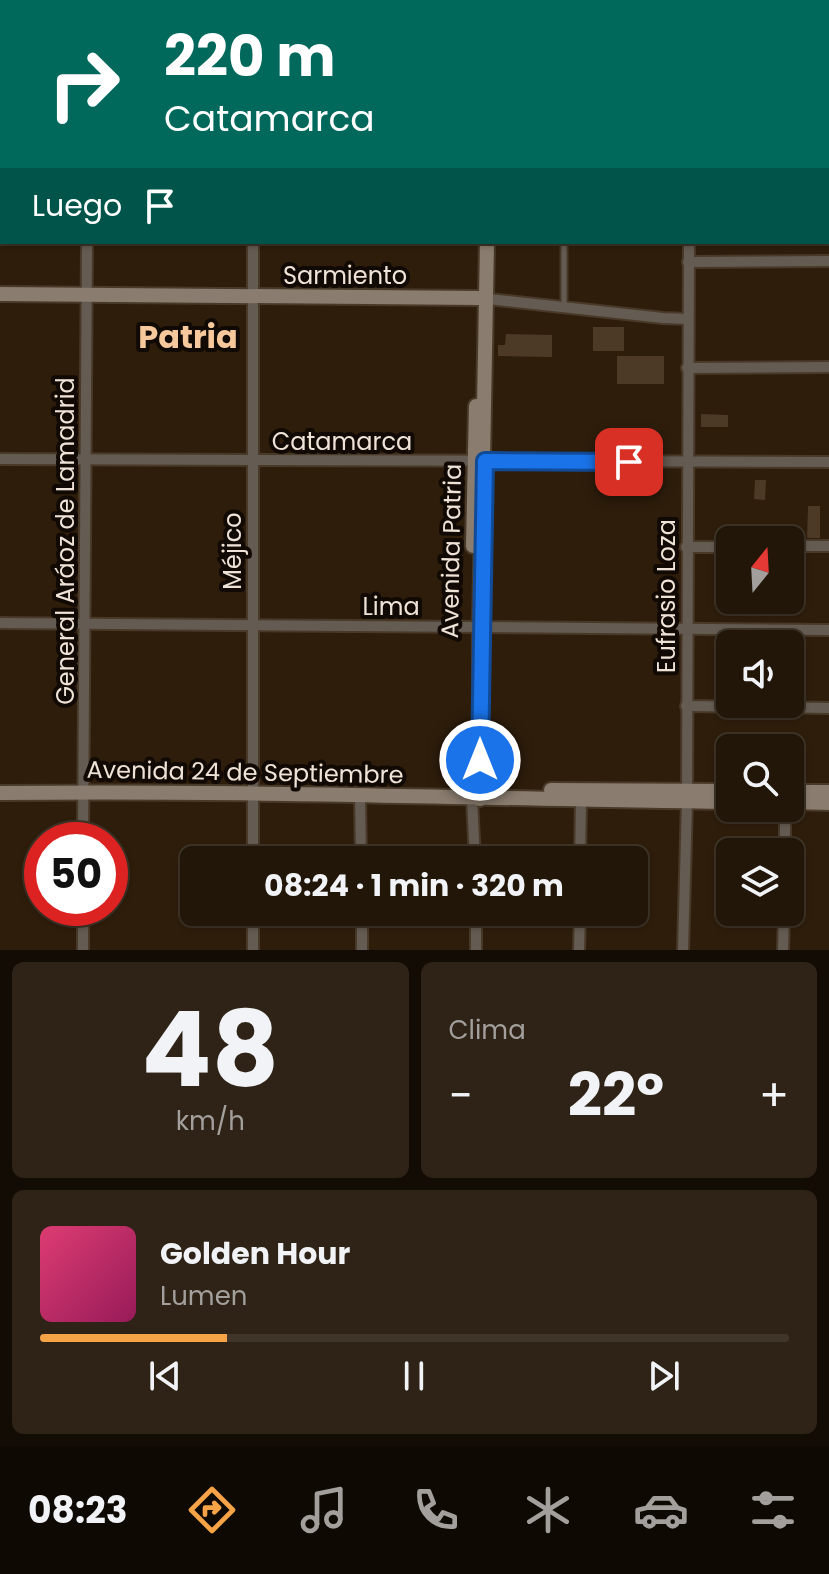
<!DOCTYPE html>
<html lang="es">
<head>
<meta charset="utf-8">
<style>
	:root { --surface:#221608; --page:#2e2316; --text:#f1f3f6; --muted:#a29f9c; --line:#3f3529; --accent:#f5a346 }
	body { margin:0; font-family:Poppins,sans-serif; background:var(--page); color:var(--text); height:100vh; display:flex; flex-direction:column; font-size:30px; white-space:nowrap }
	* { box-sizing:border-box; margin:0 }
	p { font-size:26px; color:var(--muted) }
	.icon { flex:none; width:44px; height:44px; fill:none; stroke:currentColor; stroke-width:2; stroke-linecap:round; stroke-linejoin:round }
	.map { position:relative; height:950px; overflow:hidden }
	.details { display:flex; flex-direction:column; gap:12px; padding:12px; background:#130c04; flex:1 }
	.details>* { flex:none }
	.hud { position:absolute; left:0px; top:0px; width:830px; height:244px; box-shadow:0 2px 6px #0004,0 0 0 2px var(--line); background:#00695c; color:#fff; overflow:hidden }
	.needle { width:52px; rotate:18deg }
	.controls { position:absolute; left:716px; top:526px; display:grid; gap:16px }
	.controls a { display:grid; place-items:center; width:88px; height:88px; border-radius:12px; background:var(--surface); box-shadow:0 2px 6px #0004,0 0 0 2px var(--line); font-size:40px }
	.speed { position:absolute; left:24px; top:822px; display:flex; gap:16px; font-size:40px; font-weight:700; text-align:center }
	.speed>* { display:grid; place-content:center; width:104px; height:104px; border-radius:50%; background:var(--surface); box-shadow:0 2px 6px #0004,0 0 0 2px var(--line); line-height:1 }
	.speed .limit { border:12px solid #d22; background:#fff; color:#111 }
	.pin { position:absolute; display:grid; place-items:center; width:68px; height:68px; color:#fff; margin:-34px; border-radius:16px; box-shadow:0 4px 12px #0006 }
	.me { position:absolute; width:88px; margin:-44px; rotate:0deg; stroke-linejoin:round; filter:drop-shadow(0 0 6px #0008) }
	.turn { display:flex; align-items:center; gap:28px; height:168px; padding:0 32px; font-size:36px }
	.turn .icon { width:104px; height:104px; stroke-width:2.5 }
	.turn b { display:block; font-size:56px; line-height:68px }
	.then { display:flex; align-items:center; height:76px; padding:0 32px; background:#0003; gap:16px; font-size:30px }
	.big { font-size:60px; font-weight:700; line-height:1.1 }
	.details .card { flex:1; display:flex; flex-direction:column; justify-content:center; gap:12px; min-width:0; padding:0 28px; border-radius:12px; background:var(--page) }
	.details .dial { align-items:center; gap:0 }
	.dial b { font-size:104px; line-height:1 }
	.song { display:flex; align-items:center; gap:24px }
	.cover { width:96px; height:96px; border-radius:12px; background:linear-gradient(135deg,hsl(340 70% 55%),hsl(330 70% 35%)) }
	.played { height:8px; border-radius:4px; background:linear-gradient(90deg,var(--accent) 25%,var(--line) 25%) }
	.keys { display:flex; justify-content:space-around; direction:ltr }
	.heat { display:flex; justify-content:space-between; align-items:center; font-size:44px; direction:ltr }
	.details .tiles { flex:1; display:grid; gap:12px; grid-template-columns:1fr 1fr }
	.card:last-child { grid-column:span 2 }
	.trip { position:absolute; left:180px; top:846px; width:468px; height:80px; border-radius:12px; background:var(--surface); box-shadow:0 2px 6px #0004,0 0 0 2px var(--line); font-weight:700; line-height:80px; text-align:center }
	.menu { display:flex; height:128px; justify-content:space-around; align-items:center; background:#0e0903; color:var(--muted) }
	.menu .icon { width:56px; height:56px }
	.menu .active { color:var(--accent) }
	.menu b { font-size:36px; color:var(--text) }
	.map>svg:first-child { display:block }
</style>
</head>
<body>
<div class="map">
<svg width="829" height="950" viewBox="0 0 829 950">
	<rect width="100%" height="100%" fill="#2e1d0b"/>
	<g fill="#4c3926">
		<rect x="593" y="327" width="31" height="24"/>
		<polygon points="506,334 552,335 552,357 498,356 498,345 505,345"/>
		<rect x="617" y="356" width="47" height="28"/>
		<polygon points="701,414 728,415 728,427 701,427"/>
		<polygon points="755,480 766,480 765,500 754,499"/>
		<polygon points="808,506 820,506 820,538 807,538"/>
	</g>
	<g fill="none" stroke-linecap="round" stroke-linejoin="round">
		<defs>
			<g id="lane">
				<polyline points="647,0 656,2"/>
				<polyline points="513,2 513,0"/>
				<polyline points="670,2 670,0"/>
				<polyline points="564,307 564,242"/>
			</g>
			<g id="street">
				<polyline points="88,2 88,0"/>
				<polyline points="255,2 255,0"/>
				<polyline points="691,2 691,0"/>
				<polyline points="0,40 2,40"/>
				<polyline points="828,47 829,47"/>
				<polyline points="0,129 2,129"/>
				<polyline points="828,156 829,156"/>
				<polyline points="688,262 829,261"/>
				<polyline points="479,298 663,318 688,319"/>
				<polyline points="687,368 829,367"/>
				<polyline points="0,459 829,462"/>
				<polyline points="790,546 829,546"/>
				<polyline points="686,547 730,547"/>
				<polyline points="0,623 829,630"/>
				<polyline points="686,706 829,708"/>
				<polyline points="360,795 361,860"/>
				<polyline points="472,799 475,860"/>
				<polyline points="83,840 87,242"/>
				<polyline points="785,852 785,808"/>
				<polyline points="253,860 253,242"/>
				<polyline points="580,860 581,800"/>
				<polyline points="253,912 253,950"/>
				<polyline points="362,912 362,950"/>
				<polyline points="476,912 476,950"/>
				<polyline points="83,950 83,908"/>
				<polyline points="579,950 580,912"/>
				<polyline points="683,950 687,801 689,242"/>
				<polyline points="783,950 784,912"/>
			</g>
			<g id="secondary">
				<polyline points="481,2 481,0"/>
				<polyline points="0,294 479,298"/>
				<polyline points="473,546 476,406"/>
				<polyline points="551,790 730,791"/>
				<polyline points="790,792 829,792"/>
				<path d="M0,793c243,-3 487,6 730,9"/>
				<polyline points="480,799 480,626 487,242"/>
				<polyline points="790,802 829,803"/>
			</g>
		</defs>
		<use href="#lane" stroke="#493928" stroke-width="9"/>
		<use href="#street" stroke="#493928" stroke-width="14"/>
		<use href="#secondary" stroke="#493928" stroke-width="18"/>
		<use href="#lane" stroke="#645b52" stroke-width="5"/>
		<use href="#street" stroke="#645b52" stroke-width="10"/>
		<use href="#secondary" stroke="#8a7c6e" stroke-width="14"/>
	</g>
	<g fill="none" stroke-linecap="round" stroke-linejoin="round">
		<defs>
			<polyline id="route" points="480,760 485,461 629,462"/>
		</defs>
		<use href="#route" stroke="#114b97" stroke-width="20"/>
		<use href="#route" stroke="#1a73e8" stroke-width="14"/>
	</g>
	<g text-anchor="middle" dominant-baseline="central" stroke-width="8" stroke-linejoin="round" paint-order="stroke">
		<g font-size="24" fill="#efe2d7" stroke="#110903">
			<text x="345" y="275">Sarmiento</text>
			<text x="342" y="441">Catamarca</text>
			<text transform="translate(65 541) rotate(-90)">General Aráoz de Lamadrid</text>
			<text transform="translate(232 551) rotate(-90)">Méjico</text>
			<text transform="translate(451 551) rotate(-89)">Avenida Patria</text>
			<text transform="translate(666 596) rotate(-90)">Eufrasio Loza</text>
			<text x="391" y="606">Lima</text>
			<text transform="translate(245 772) rotate(1)">Avenida 24 de Septiembre</text>
		</g>
		<g font-size="32" font-weight="bold" fill="#f7c89b" stroke="#110903">
			<text x="188" y="336">Patria</text>
		</g>
	</g>
</svg>
<div class="controls">
<a><svg class="needle" viewBox="-14 -14 28 28"><path d="M0-13l5 13h-10z" fill="#e53935"/><path d="M0 13l5-13h-10z" fill="#a29f9c"/></svg></a>
<a><svg class="icon" aria-label="sound" viewBox="0 0 24 24"><path d="M4 9h4l5-4v14l-5-4H4zM17 9q2 3 0 6"/></svg></a>
<a><svg class="icon" aria-label="search" viewBox="0 0 24 24"><circle cx="10" cy="10" r="6"/><path d="M15 15l6 6"/></svg></a>
<a><svg class="icon" aria-label="layers" viewBox="0 0 24 24"><path d="M12 4l9 5-9 5-9-5zM3 14l9 5 9-5"/></svg></a>
</div>
<div class="speed"><div class="limit">50</div></div>
<div class="pin" style="left:629px;top:462px;background:#d93025"><svg class="icon" aria-label="arrive" viewBox="0 0 24 24"><path d="M6 21V4h12l-3 4 3 4H6"/></svg></div>
<svg class="me" style="left:480px;top:760px" viewBox="-20 -20 40 40"><circle r="17" fill="#1a73e8" stroke="#fff" stroke-width="3"/><path d="M0-11L8 9 0 5-8 9z" fill="#fff"/></svg>
<div class="trip">08:24 · 1 min · 320 m</div>
<div class="hud">
<div class="turn"><svg class="icon" aria-label="right" viewBox="0 0 24 24"><path d="M7 20v-9h11M14 6l5 5-5 5"/></svg><div><b>220 m</b>Catamarca</div></div>
<div class="then">Luego<svg class="icon" aria-label="arrive" viewBox="0 0 24 24"><path d="M6 21V4h12l-3 4 3 4H6"/></svg></div>
</div>
</div>
<section class="details">
<div class="tiles">
<div class="card dial"><b>48</b><p>km/h</p></div>
<div class="card"><p>Clima</p>
<div class="heat"><a>−</a><b class="big">22°</b><a>+</a></div>
</div>
<div class="card">
<div class="song"><i class="cover"></i><div><b>Golden Hour</b><p>Lumen</p></div></div>
<div class="played"></div>
<div class="keys"><svg class="icon" aria-label="previous" viewBox="0 0 24 24"><path d="M18 5L8 12l10 7zM5 5v14"/></svg><svg class="icon" aria-label="pause" viewBox="0 0 24 24"><path d="M8 5v14M16 5v14"/></svg><svg class="icon" aria-label="next" viewBox="0 0 24 24"><path d="M6 5l10 7-10 7zM19 5v14"/></svg></div>
</div>
</div>
</section>
<nav class="menu">
<b>08:23</b>
<svg class="icon active" aria-label="directions" viewBox="0 0 24 24"><path d="M12 3l9 9-9 9-9-9zM9 14v-3h6M13 9l2 2-2 2"/></svg>
<svg class="icon" aria-label="music" viewBox="0 0 24 24"><path d="M9 18V5l10-2v13"/><circle cx="6" cy="18" r="3"/><circle cx="16" cy="16" r="3"/></svg>
<svg class="icon" aria-label="phone" viewBox="0 0 24 24"><path d="M5 4h4l2 5-3 2q2 4 5 5l2-3 5 2v4C11 20 4 13 5 4z"/></svg>
<svg class="icon" aria-label="climate" viewBox="0 0 24 24"><path d="M12 3v18M4 7l16 10M4 17L20 7"/></svg>
<svg class="icon" aria-label="car" viewBox="0 0 24 24"><path d="M5 17H2v-5l4-1 3-4h7l3 4 3 1v5h-3M9 17h6M6 11h13"/><circle cx="7" cy="17" r="2"/><circle cx="17" cy="17" r="2"/></svg>
<svg class="icon" aria-label="filters" viewBox="0 0 24 24"><path d="M4 7h16M4 17h16"/><circle cx="9" cy="7" r="2"/><circle cx="15" cy="17" r="2"/></svg>
</nav>
</body>
</html>
